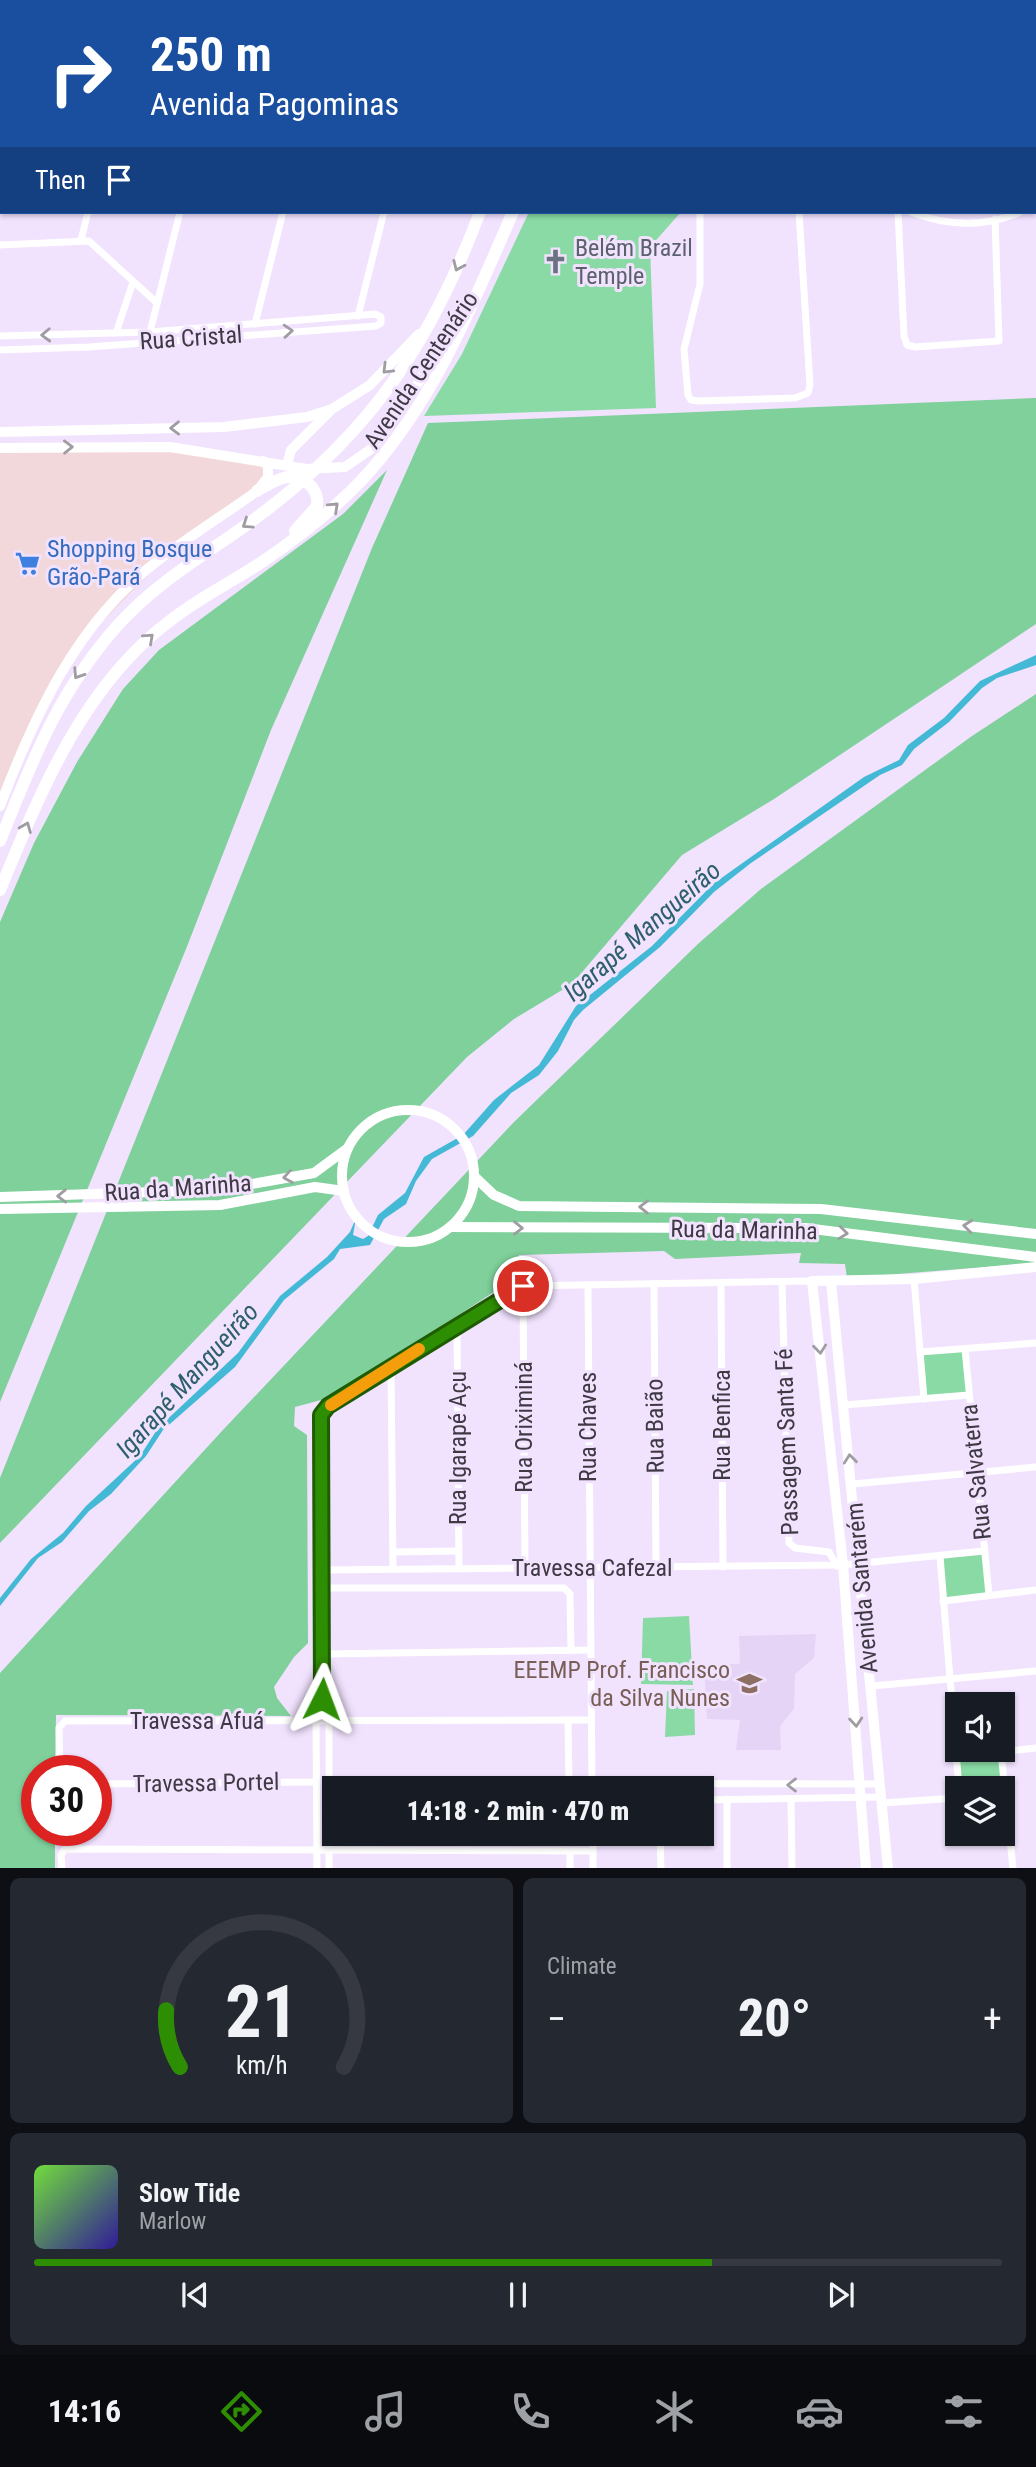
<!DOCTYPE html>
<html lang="en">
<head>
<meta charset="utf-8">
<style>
	:root { --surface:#171b24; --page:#242831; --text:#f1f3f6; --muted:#9ea1a6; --line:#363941; --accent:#2e8e03 }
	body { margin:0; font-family:"Roboto Condensed",sans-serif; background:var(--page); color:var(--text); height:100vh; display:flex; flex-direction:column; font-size:26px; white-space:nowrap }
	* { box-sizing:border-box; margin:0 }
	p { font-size:23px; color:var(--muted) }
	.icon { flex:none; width:38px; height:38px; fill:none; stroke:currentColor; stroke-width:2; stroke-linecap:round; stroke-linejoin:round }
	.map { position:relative; height:1868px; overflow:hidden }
	.sheet { display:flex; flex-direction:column; gap:10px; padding:10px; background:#0d0f14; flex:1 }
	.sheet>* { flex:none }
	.guide { position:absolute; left:0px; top:0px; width:1036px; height:214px; box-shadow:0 2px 5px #0004; background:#1a4fa0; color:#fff; overflow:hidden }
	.controls { position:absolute; left:945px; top:1692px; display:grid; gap:14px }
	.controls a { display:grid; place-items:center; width:70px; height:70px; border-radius:0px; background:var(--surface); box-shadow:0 2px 5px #0004; font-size:35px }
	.speed { position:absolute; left:21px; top:1755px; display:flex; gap:14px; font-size:35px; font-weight:700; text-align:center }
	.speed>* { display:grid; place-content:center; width:91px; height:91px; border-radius:50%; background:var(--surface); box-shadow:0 2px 5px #0004; line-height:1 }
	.speed .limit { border:10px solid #d22; background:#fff; color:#111 }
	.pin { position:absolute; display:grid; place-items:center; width:60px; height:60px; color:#fff; margin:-30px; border:4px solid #fff; border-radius:50%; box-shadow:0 2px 7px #0007 }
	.me { position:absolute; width:77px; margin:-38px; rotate:3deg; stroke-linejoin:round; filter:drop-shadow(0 0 5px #0008) }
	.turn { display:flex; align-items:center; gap:24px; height:147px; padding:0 35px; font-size:32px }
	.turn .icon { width:91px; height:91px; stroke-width:2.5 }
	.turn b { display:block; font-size:49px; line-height:60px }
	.then { display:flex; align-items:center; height:66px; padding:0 35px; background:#0003; gap:14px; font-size:26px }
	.big { font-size:52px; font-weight:800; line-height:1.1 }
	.sheet .card { flex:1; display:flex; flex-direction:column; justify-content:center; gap:10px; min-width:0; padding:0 24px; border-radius:10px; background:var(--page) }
	.sheet .dial { align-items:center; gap:0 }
	.dial svg { height:182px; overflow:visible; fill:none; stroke:var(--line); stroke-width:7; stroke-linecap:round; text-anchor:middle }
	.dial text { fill:var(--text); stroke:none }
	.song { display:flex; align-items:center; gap:21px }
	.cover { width:84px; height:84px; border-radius:10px; background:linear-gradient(135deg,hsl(100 70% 55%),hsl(250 70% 35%)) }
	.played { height:7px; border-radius:4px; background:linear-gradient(90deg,var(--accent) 70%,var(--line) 70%) }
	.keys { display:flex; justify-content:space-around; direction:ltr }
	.heat { display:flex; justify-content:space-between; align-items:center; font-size:38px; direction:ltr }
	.sheet .tiles { flex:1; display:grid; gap:10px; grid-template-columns:1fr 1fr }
	.card:last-child { grid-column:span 2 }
	.trip { position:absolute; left:322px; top:1776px; width:392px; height:70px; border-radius:0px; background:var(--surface); box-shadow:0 2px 5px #0004; font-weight:800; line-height:70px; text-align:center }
	.tab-bar { display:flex; height:112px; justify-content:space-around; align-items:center; background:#090b0e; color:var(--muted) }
	.tab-bar .icon { width:49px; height:49px }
	.tab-bar .current { color:var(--accent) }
	.tab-bar b { font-size:32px; color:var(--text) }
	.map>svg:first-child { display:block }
</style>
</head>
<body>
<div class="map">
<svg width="1036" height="1869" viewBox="0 0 1036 1869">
	<rect width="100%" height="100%" fill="#f1e2fe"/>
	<polygon fill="#f2d8db" points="171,444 251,455 265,467 261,485 158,565 71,654 0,806 0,449"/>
	<polygon fill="#e6d4f6" points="816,1634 814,1658 795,1674 794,1709 780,1726 781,1750 736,1750 740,1720 707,1719 704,1664 740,1664 739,1636"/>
	<g fill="#8adaa5">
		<polygon points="529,212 681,212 650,247 656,408 424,416 462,354"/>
		<polygon points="965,1349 969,1395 924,1399 920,1352"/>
		<polygon points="984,1551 989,1595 943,1601 940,1556"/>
		<polygon points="689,1616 693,1685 641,1684 643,1618"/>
		<polygon points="694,1689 695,1735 665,1737 667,1691"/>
		<polygon points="1001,1752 1003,1788 959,1788 957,1757"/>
	</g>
	<g fill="#7fd09b">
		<polygon points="0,0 544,0 2,2 0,79"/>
		<polygon points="1036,398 1036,624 774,799 682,855 572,984 514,1019 467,1057 0,1543 0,1478 372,548 428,423"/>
		<polygon points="387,470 271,730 186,949 0,1402 0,922 34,843 77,762 123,689 159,650 343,514"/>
		<polygon points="1036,694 1036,1263 847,1278 845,1264 799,1263 801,1253 675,1259 664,1251 519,1255 512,1280 336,1396 295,1407 294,1426 307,1435 308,1643 294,1657 274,1687 277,1698 291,1716 56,1715 55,1771 37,1771 37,1830 55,1831 55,1868 0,1869 0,1673 222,1431 514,1122 699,943 761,889 972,736"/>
	</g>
	<polygon fill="#43b9d6" points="1036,655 1036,665 997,678 982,688 949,722 914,749 902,765 880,775 751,863 714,892 660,947 583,1010 574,1020 558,1051 539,1075 511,1093 473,1136 432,1159 416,1181 406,1204 384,1219 370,1245 340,1249 334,1259 284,1300 235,1367 163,1430 146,1456 111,1494 89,1511 62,1542 38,1558 0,1606 0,1598 31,1559 63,1533 86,1506 140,1456 158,1428 238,1353 280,1296 327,1257 350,1232 356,1218 353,1235 363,1239 368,1236 378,1215 405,1193 424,1157 463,1135 494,1100 539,1065 576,1006 652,946 713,884 864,777 899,760 908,745 944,718 980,681"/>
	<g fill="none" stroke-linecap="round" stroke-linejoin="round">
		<g stroke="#fff" stroke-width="7">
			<polyline points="627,0 627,2"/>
			<polyline points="818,0 818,2"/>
			<polyline points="1034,37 1036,37"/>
			<polyline points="1034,94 1036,94"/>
			<polyline points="0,141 2,141"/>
			<polyline points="0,153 2,153"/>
			<polyline points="1034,191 1036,190"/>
			<polyline points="1034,205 1036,204"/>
			<polyline points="700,212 700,284 684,349 688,395 691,400 698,401 795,398 808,393 810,385 799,212"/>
			<polyline points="898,212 904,336 907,345 915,347 999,341 995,219"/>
			<path d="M911,212c36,14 73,16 109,0"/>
			<polyline points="81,240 88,212"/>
			<polyline points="0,245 89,241 157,303"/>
			<polyline points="358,316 384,212"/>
			<polyline points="255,324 283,212"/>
			<polyline points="150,332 180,212"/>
			<polyline points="116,333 133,282"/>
			<polyline points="0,336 150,332 375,314 381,317 381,323 376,326 89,347 0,350"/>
			<polyline points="914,1279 924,1399"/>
			<polyline points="782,1282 789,1543 795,1548 829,1552 837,1566"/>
			<polyline points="721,1283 723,1567"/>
			<polyline points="654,1284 656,1568"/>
			<polyline points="588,1285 592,1788"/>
			<polyline points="523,1286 812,1281"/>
			<polyline points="523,1286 525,1569"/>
			<polyline points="457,1326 459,1569"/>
			<polyline points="965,1349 989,1595"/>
			<polyline points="920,1352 1036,1343"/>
			<polyline points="391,1367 393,1569"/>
			<polyline points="844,1405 969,1395"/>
			<polyline points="853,1484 1036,1467"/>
			<polyline points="393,1552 459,1551"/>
			<polyline points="940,1556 959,1788"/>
			<polyline points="324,1570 843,1565 984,1551"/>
			<polyline points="324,1588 564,1588 570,1594 571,1650"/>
			<polyline points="943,1601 1036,1590"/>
			<polyline points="324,1654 590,1650"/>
			<polyline points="872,1686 1036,1671"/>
			<polyline points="322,1699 329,1721 329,1869"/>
			<polyline points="568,1720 569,1784"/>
			<polyline points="1001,1752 1013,1869"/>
			<polyline points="957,1757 1036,1748"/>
			<polyline points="60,1771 59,1728 65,1721 591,1720"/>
			<polyline points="329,1783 880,1784"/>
			<polyline points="96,1784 317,1782"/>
			<polyline points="791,1799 792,1869"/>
			<polyline points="702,1800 881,1797"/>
			<polyline points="882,1803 957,1798"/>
			<polyline points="593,1834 593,1869"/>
			<polyline points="660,1834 661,1869"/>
			<polyline points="62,1869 61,1855 65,1849 593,1851"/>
			<polyline points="317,1869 316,1720 322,1699 324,1654 322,1415 328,1406 523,1286"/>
			<polyline points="570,1869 570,1851"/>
			<polyline points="727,1869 727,1799"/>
		</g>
		<g stroke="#fff" stroke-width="10">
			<polyline points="0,432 224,427 307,417 332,409 370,385 419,334"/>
			<polyline points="0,448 170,447 307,469 345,467 371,449 417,385 470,297"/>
			<polyline points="287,465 291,450 330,411"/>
			<path d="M0,806c35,-92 77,-183 156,-244 33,-26 68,-47 101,-71l11,-14v-11l-5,-5"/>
			<circle cx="408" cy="1176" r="66"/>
			<polyline points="474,1176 494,1195 519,1206 821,1209 1036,1234"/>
			<polyline points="0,1197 218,1190 314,1173 348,1148"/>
			<polyline points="0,1209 220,1205 315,1187 344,1191"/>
			<polyline points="450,1227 805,1228 1036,1257"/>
			<polyline points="831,1282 888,1869"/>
			<polyline points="866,1869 843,1565 812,1281 914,1279 1036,1267"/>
		</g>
		<g stroke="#fff" stroke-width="12">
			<polyline points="563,2 563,0"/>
			<polyline points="598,2 599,0"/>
			<path d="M257,491c17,-10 36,-23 53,-6 6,6 8,13 7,21l-22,25"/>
			<path d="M0,841c33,-82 58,-149 118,-216 41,-46 94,-74 142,-110 112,-84 171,-173 220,-303"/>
			<path d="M0,890c40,-97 83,-205 171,-270 29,-23 63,-39 94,-60 38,-26 74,-54 105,-89 68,-78 102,-166 143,-259"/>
		</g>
	</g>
	<defs><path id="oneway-chevron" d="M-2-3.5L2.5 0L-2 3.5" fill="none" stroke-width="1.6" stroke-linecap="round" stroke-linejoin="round" transform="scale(1.75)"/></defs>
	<g stroke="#9f9ca2">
		<use href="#oneway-chevron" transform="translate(458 266) rotate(114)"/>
		<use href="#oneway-chevron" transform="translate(288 331) rotate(-4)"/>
		<use href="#oneway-chevron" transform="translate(46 335) rotate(178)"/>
		<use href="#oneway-chevron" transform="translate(387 369) rotate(135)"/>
		<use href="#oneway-chevron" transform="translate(175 428) rotate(179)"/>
		<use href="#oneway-chevron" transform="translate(68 447) rotate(-1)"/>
		<use href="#oneway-chevron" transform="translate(334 507) rotate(-43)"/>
		<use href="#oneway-chevron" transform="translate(247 524) rotate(146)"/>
		<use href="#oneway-chevron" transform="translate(149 638) rotate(-42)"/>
		<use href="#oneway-chevron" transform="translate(78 674) rotate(123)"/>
		<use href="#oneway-chevron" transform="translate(26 827) rotate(-68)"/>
		<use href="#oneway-chevron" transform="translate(288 1177) rotate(170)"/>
		<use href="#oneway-chevron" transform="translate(62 1196) rotate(179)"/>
		<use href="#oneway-chevron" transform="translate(644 1207) rotate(-179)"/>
		<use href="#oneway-chevron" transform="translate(968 1226) rotate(-174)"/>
		<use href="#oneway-chevron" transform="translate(518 1228) rotate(1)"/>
		<use href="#oneway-chevron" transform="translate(843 1233) rotate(7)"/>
		<use href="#oneway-chevron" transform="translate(820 1349) rotate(84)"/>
		<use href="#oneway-chevron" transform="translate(850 1459) rotate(-96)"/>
		<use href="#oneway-chevron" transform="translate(856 1722) rotate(85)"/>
		<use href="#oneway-chevron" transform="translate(792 1785) rotate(-180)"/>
	</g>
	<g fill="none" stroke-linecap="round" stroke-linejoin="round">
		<defs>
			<polyline id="route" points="322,1699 321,1415 328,1406 523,1286"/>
		</defs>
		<use href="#route" stroke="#1e5c02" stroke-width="18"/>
		<use href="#route" stroke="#2e8e03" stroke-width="12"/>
		<polyline stroke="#f59e0b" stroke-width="12" points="331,1405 419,1349"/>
	</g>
	<defs>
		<symbol id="church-bare" viewBox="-9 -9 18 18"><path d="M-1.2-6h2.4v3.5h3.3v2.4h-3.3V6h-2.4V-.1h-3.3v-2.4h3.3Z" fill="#6b7280" stroke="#f1e2fe" stroke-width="2.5" paint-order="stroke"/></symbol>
		<symbol id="supermarket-bare" viewBox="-9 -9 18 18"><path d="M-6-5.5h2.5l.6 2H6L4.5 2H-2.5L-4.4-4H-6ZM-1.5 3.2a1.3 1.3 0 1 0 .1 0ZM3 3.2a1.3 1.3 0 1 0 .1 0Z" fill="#3f7fe0" stroke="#f1e2fe" stroke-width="2.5" paint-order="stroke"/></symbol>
		<symbol id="school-bare" viewBox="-9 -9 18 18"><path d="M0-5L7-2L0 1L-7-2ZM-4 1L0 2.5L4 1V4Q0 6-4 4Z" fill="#8d6e63" stroke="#f1e2fe" stroke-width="2.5" paint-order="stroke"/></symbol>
	</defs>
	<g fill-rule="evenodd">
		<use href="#church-bare" x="538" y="244" width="35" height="35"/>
		<use href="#supermarket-bare" x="10" y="546" width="35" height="35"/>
		<use href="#school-bare" x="732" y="1666" width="35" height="35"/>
	</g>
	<g text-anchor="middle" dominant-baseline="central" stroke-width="6" stroke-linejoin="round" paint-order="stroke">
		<g font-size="24" fill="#5b616d" stroke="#f1e2fe" text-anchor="start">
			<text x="575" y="248">Belém Brazil<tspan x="575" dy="28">Temple</tspan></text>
		</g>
		<g font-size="24" fill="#3f3944" stroke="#f1e2fe">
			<text transform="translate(191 338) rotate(-4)">Rua Cristal</text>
			<text transform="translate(421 370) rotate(-56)">Avenida Centenário</text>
			<text transform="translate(178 1188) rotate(-4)">Rua da Marinha</text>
			<text transform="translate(744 1230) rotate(1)">Rua da Marinha</text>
			<text transform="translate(722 1425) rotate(-90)">Rua Benfica</text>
			<text transform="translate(655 1426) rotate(-91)">Rua Baião</text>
			<text transform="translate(524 1427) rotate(-90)">Rua Oriximiná</text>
			<text transform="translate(588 1427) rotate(-90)">Rua Chaves</text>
			<text transform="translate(787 1442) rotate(-92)">Passagem Santa Fé</text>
			<text transform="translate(458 1448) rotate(-90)">Rua Igarapé Açu</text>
			<text transform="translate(976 1472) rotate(-96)">Rua Salvaterra</text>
			<text x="592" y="1568">Travessa Cafezal</text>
			<text transform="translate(862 1588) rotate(-95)">Avenida Santarém</text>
			<text x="197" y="1721">Travessa Afuá</text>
			<text transform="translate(206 1783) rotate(-1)">Travessa Portel</text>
		</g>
		<g font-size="24" fill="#366cbe" stroke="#f1e2fe" text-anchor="start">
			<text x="47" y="549">Shopping Bosque<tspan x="47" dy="28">Grão-Pará</tspan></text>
		</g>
		<g font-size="24" fill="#785e54" stroke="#f1e2fe" text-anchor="end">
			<text x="730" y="1670">EEEMP Prof. Francisco<tspan x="730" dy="28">da Silva Nunes</tspan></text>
		</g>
		<g font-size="26" font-style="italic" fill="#2e5f6c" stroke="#f1e2fe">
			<text transform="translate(642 931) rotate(-41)">Igarapé Mangueirão</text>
			<text transform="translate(187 1380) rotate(-48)">Igarapé Mangueirão</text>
		</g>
	</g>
</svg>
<div class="controls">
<a><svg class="icon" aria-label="sound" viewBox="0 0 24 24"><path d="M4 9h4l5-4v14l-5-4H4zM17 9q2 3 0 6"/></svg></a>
<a><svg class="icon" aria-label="layers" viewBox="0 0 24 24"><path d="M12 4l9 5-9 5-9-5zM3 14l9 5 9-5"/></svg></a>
</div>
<div class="speed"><div class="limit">30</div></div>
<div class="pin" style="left:523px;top:1286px;background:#d93025"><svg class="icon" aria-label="arrive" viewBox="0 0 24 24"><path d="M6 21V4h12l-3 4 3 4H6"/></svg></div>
<svg class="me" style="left:322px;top:1699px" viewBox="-20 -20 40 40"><path d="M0-17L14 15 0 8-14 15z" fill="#2e8e03" stroke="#fff" stroke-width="4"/></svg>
<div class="trip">14:18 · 2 min · 470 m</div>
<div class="guide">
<div class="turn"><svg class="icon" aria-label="right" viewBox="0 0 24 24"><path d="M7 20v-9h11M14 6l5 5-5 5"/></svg><div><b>250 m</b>Avenida Pagominas</div></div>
<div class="then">Then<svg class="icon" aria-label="arrive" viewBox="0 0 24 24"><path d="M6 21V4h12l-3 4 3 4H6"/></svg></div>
</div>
</div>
<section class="sheet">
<div class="tiles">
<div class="card dial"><svg viewBox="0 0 100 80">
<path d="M14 69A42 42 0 1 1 86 69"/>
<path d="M14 69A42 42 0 0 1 8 44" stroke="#2e8e03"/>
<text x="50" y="56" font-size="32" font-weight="700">21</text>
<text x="50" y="72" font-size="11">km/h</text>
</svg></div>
<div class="card"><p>Climate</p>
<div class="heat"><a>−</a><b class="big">20°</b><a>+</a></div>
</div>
<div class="card">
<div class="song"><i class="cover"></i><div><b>Slow Tide</b><p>Marlow</p></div></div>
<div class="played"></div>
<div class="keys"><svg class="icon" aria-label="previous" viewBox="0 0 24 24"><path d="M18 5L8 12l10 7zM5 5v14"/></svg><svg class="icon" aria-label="pause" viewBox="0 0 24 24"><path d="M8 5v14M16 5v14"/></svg><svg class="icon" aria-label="next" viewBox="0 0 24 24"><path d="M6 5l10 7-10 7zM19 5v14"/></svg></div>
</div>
</div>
</section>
<nav class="tab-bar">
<b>14:16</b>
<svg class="icon current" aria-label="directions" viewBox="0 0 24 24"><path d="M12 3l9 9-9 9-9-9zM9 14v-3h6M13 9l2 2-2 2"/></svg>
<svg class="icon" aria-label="music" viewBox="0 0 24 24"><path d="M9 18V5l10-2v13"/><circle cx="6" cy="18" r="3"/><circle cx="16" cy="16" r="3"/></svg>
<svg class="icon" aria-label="phone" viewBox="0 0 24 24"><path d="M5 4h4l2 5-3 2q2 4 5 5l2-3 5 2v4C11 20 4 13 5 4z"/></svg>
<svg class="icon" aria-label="climate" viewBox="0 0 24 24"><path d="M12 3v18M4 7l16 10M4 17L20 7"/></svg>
<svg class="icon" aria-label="car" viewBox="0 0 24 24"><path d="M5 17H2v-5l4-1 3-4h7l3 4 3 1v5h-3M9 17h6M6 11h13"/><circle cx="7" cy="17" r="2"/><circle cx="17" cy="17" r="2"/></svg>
<svg class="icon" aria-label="filters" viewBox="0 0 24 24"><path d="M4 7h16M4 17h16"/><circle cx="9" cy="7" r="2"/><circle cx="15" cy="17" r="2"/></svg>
</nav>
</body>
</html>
